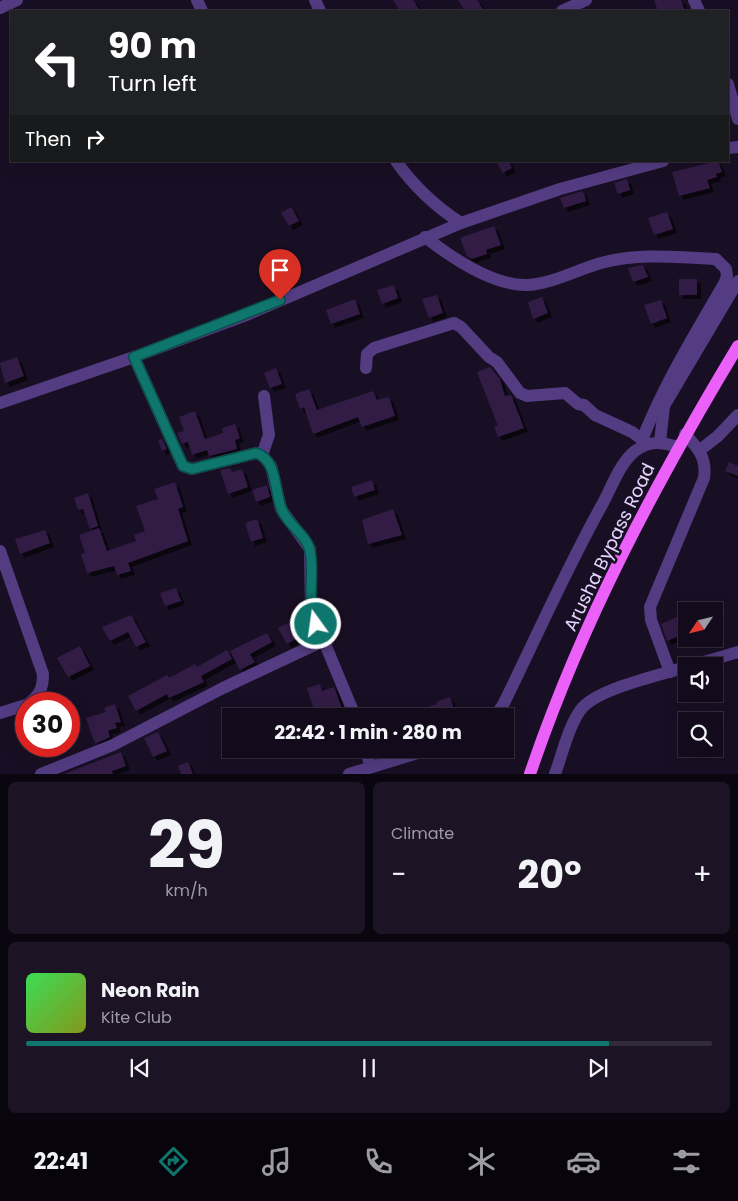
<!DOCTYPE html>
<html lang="en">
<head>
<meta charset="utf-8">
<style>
	:root { --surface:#130b1b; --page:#1c1424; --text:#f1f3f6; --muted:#9d9ba3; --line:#322b3a; --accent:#0f766e }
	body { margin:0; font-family:Poppins,sans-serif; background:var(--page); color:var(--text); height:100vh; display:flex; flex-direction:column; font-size:19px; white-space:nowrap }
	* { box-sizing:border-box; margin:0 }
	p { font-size:16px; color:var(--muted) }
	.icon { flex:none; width:28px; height:28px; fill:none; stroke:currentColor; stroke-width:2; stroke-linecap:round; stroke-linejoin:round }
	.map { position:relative; height:774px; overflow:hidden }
	.sheet { display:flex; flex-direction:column; gap:8px; padding:8px; background:#0a060f; flex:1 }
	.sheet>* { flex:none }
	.banner { position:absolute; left:10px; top:10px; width:719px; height:152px; border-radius:0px; box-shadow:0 5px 20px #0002,0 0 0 1px var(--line); background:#202124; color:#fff; overflow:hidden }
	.needle { width:32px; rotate:235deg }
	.fabs { position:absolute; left:678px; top:602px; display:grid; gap:10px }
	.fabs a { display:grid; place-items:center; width:45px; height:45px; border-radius:0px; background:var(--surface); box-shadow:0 5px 20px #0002,0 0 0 1px var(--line); font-size:25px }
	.speed { position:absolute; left:15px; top:692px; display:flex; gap:10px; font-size:25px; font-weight:700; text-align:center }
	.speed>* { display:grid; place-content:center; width:65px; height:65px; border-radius:50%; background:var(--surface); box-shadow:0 5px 20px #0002,0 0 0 1px var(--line); line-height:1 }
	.speed .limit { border:8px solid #d22; background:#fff; color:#111 }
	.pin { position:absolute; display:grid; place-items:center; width:42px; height:42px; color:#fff; margin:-51px -21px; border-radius:50% 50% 50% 0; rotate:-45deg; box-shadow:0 0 5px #0007 }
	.pin .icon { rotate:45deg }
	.me { position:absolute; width:55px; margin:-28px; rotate:346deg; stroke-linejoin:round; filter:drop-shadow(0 0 4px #0008) }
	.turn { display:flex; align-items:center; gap:18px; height:105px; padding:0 15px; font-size:22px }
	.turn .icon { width:65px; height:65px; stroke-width:2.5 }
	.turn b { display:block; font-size:35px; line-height:42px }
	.then { display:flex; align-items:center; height:48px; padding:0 15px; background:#0003; gap:10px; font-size:19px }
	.big { font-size:38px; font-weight:700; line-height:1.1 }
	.sheet .card { flex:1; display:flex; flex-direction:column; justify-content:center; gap:8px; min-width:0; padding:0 18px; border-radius:8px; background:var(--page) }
	.sheet .dial { align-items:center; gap:0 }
	.dial b { font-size:65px; line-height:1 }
	.song { display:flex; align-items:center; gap:15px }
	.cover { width:60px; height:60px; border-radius:8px; background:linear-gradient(135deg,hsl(130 70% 55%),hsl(70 70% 35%)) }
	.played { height:5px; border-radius:2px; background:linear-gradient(90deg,var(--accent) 85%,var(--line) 85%) }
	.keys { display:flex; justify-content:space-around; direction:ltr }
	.heat { display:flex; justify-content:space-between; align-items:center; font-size:28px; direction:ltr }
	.sheet .tiles { flex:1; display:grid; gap:8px; grid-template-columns:1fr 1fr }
	.card:last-child { grid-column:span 2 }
	.trip { position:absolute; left:222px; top:708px; width:292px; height:50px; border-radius:0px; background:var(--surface); box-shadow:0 5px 20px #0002,0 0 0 1px var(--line); font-weight:700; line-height:50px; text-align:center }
	.tab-bar { display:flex; height:80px; justify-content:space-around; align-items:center; background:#08040b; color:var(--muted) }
	.tab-bar .icon { width:35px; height:35px }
	.tab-bar .current { color:var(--accent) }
	.tab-bar b { font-size:22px; color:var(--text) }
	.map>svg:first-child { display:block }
</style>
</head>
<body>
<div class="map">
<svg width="738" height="774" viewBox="0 0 738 774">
	<defs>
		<filter id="shadow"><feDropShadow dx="4" dy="4" stdDeviation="0" flood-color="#0009"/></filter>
	</defs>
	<rect width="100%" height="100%" fill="#190f24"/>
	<g fill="#301c45" filter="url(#shadow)">
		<polygon points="393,0 413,0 420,11 400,11"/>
		<polygon points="458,0 477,0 484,11 465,11"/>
		<polygon points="654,0 681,0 685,11 658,11"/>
		<polygon points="496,161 508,161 512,168 503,173"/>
		<polygon points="718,161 722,172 716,174 717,177 707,180 710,188 679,196 672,172"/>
		<polygon points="627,179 630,190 618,194 614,183"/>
		<polygon points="583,191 586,201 564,208 560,198"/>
		<polygon points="291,207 299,221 289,226 281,213"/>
		<polygon points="667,212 673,229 654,235 648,218"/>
		<polygon points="494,226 501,245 486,250 487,254 472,259 467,256 460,238"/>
		<polygon points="643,265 648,277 633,282 628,268"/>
		<rect x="679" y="279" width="18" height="16"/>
		<polygon points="394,285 398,298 382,304 377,290"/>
		<polygon points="437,295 443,313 429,318 422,299"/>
		<polygon points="542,297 548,313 533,319 528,302"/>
		<polygon points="355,299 360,314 331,324 326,310"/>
		<polygon points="661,300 667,318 651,324 644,305"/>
		<polygon points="17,357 24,376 5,383 0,363"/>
		<polygon points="490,367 500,379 505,396 511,395 524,428 498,437 494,427 498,426 477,372"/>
		<polygon points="276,368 282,384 270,388 264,373"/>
		<polygon points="309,389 317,410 373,391 377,400 389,397 395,416 362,427 358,417 313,434 304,407 300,409 295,394"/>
		<polygon points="195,411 205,439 223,433 222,428 235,424 240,438 235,440 237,449 209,456 207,450 192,455 188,442 182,444 177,433 184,431 179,417"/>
		<polygon points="162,439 167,449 162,451 158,440"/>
		<polygon points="729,462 738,466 738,476 725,471"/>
		<polygon points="230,468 232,472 242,469 248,487 228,494 220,470"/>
		<polygon points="372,480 375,490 354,497 351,487"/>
		<polygon points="175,482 183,507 178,509 188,541 128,563 131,571 117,575 114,566 87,573 81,554 85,553 79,535 99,528 107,551 136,541 134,535 145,531 136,506 158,499 154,489"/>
		<polygon points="267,485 270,497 256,502 252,490"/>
		<polygon points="88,493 98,526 90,529 83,509 78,510 74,498"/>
		<polygon points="393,509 402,535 368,544 362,520"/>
		<polygon points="257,519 263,538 251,542 245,523"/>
		<polygon points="45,530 50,543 20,554 15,539"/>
		<polygon points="176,588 181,601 165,606 160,593"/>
		<polygon points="686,613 686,633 667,641 661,624"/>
		<polygon points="131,615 146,642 136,647 128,632 110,641 102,627"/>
		<polygon points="297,618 305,634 287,644 278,628"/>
		<polygon points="267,633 272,642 250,654 255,662 240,670 230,651"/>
		<polygon points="80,646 90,666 68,677 57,658"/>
		<polygon points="227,650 232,659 201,676 204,682 169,698 167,694 136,711 128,696 167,675 169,678 195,664 197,667"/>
		<polygon points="320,684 322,691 334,687 345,716 316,716 307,688"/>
		<polygon points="450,697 454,710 435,716 407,716 407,714 437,704 436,702"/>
		<polygon points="115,704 121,722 115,723 117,728 108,731 110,737 95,744 86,718 106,712 104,708"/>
		<polygon points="158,732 167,751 153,757 144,738"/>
		<polygon points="121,752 126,766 112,771 113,774 64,774"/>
		<polygon points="188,762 193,774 181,774 178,766"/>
	</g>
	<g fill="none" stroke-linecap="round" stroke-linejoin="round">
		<g stroke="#533c82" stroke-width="12">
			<polyline points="197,0 202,11"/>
			<polyline points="315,0 320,11"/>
			<polyline points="694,0 699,11"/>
			<polyline points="0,8 17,0"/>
			<polyline points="562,11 586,0"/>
			<polyline points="728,84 738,119"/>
			<polyline points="728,148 738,147"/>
			<path d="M396,161c17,24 40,46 65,62"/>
			<path d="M425,237c27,21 74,54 111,47 22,-3 43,-15 65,-21 37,-10 77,-6 115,-4l10,10 1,7 -2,6c-30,52 -61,102 -83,158"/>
			<polyline points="134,357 183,466 192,469 256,453 262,455 271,466 281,509 310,549 311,610 355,716"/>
			<polyline points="366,368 367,354 374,348 454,323 461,327 489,357 497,362 520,393 527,396 565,393 578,404 584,405 595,415 632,432 648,444"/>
			<polyline points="0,403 134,357 244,316 461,223 560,189 663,161"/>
			<polyline points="660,442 664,406 738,281"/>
			<polyline points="700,450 718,436 738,415"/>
			<polyline points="262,455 269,435 264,396"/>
			<path d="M0,551l43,123c0,14 -3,21 -15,30"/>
			<polyline points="690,666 738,652"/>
			<path d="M670,672l-19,-52 -1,-13 54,-129c3,-20 -6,-30 -19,-44"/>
			<polyline points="0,713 26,705"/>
			<path d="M495,716l8,-11c33,-67 63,-136 100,-202 9,-17 17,-40 32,-52 15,-11 27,-9 43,-4"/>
			<polyline points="365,749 371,767"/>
			<polyline points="41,774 113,745 223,688 323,641"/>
			<polyline points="349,774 431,749"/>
			<path d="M555,774c7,-19 15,-53 28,-67 18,-19 77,-32 103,-40"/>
		</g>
		<path stroke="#eb60f9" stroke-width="12" d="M530,774c51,-151 126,-292 208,-428"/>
	</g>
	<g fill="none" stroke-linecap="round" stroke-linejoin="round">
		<defs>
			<path id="route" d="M280,300l-146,57 49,109 9,3 64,-16c22,7 18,39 26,57 6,15 25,25 28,41 5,25 -4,44 6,73"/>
		</defs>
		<use href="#route" stroke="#0a4d48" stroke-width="12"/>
		<use href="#route" stroke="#0f766e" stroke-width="9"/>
	</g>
	<g text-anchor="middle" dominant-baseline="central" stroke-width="5" stroke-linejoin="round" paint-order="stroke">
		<g font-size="18" fill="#e5d4fd" stroke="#190f24">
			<text transform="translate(609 547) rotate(-64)">Arusha Bypass Road</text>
		</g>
	</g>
</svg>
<div class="fabs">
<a><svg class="needle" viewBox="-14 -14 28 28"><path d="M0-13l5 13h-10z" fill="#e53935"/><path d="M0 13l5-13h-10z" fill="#9d9ba3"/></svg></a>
<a><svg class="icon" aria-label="sound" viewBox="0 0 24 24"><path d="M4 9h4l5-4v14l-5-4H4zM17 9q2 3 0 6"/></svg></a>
<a><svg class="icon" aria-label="search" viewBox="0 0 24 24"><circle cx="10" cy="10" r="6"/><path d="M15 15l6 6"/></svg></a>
</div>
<div class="speed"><div class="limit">30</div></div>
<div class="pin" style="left:280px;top:300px;background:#d93025"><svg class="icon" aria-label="arrive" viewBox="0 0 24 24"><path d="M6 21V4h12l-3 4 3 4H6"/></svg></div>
<svg class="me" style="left:316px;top:624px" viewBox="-20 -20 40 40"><circle r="17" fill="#0f766e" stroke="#fff" stroke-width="3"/><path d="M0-11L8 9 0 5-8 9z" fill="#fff"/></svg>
<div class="trip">22:42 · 1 min · 280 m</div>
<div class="banner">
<div class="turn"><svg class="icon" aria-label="left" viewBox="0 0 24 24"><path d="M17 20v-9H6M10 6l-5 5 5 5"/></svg><div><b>90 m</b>Turn left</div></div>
<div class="then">Then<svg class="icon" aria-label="right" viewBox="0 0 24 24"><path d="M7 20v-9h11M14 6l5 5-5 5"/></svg></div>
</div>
</div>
<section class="sheet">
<div class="tiles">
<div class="card dial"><b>29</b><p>km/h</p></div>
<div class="card"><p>Climate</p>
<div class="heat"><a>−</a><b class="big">20°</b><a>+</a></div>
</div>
<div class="card">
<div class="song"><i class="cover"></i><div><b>Neon Rain</b><p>Kite Club</p></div></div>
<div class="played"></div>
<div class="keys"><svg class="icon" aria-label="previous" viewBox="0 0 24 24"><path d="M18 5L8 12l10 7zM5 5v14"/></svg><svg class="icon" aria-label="pause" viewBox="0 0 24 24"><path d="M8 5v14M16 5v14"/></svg><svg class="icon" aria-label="next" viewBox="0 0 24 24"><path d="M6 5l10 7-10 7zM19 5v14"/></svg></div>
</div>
</div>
</section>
<nav class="tab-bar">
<b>22:41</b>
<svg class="icon current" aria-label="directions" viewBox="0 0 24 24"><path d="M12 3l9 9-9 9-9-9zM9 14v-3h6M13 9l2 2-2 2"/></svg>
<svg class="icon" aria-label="music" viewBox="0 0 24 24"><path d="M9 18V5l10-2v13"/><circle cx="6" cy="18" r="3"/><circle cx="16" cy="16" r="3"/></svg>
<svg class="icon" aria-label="phone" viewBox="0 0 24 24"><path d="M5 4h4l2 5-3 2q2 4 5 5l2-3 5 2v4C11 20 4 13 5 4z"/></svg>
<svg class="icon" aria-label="climate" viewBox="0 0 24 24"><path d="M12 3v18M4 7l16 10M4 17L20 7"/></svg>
<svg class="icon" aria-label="car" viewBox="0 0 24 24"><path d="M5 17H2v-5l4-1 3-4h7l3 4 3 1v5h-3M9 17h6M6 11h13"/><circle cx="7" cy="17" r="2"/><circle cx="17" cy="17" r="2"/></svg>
<svg class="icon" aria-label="filters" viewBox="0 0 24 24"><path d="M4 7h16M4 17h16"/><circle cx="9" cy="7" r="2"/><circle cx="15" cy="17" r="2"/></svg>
</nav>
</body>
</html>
